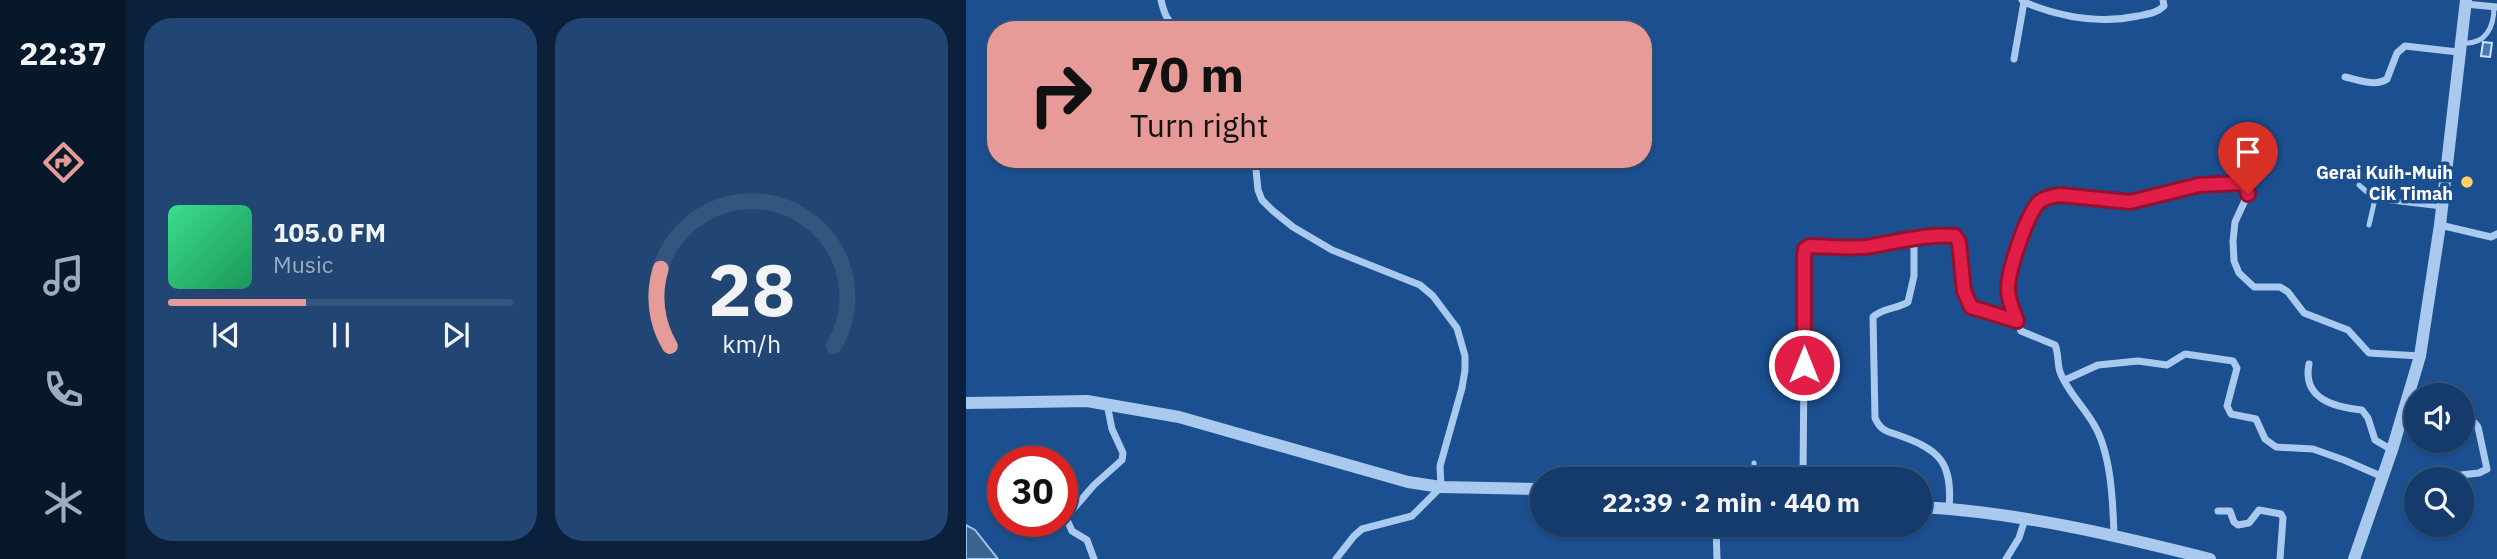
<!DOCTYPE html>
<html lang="en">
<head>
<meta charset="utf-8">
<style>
	:root { --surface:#143b6b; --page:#214673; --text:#f1f3f6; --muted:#9dadc1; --line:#33557e; --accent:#e69b98 }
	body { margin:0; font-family:"IBM Plex Sans",sans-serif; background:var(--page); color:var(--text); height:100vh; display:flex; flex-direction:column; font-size:26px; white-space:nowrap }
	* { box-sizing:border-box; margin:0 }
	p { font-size:23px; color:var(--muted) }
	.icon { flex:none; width:38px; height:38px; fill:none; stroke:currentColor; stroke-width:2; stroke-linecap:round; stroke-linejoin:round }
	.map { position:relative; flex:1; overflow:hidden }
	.details { display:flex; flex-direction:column; gap:18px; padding:18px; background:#0b203b; width:840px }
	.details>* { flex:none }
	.top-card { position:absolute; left:21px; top:21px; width:665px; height:147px; border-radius:28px; box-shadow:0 2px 5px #0004,0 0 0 2px var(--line); background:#e69b98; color:#111; overflow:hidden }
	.fabs { position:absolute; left:1438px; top:383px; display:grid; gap:14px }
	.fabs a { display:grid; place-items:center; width:70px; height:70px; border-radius:50%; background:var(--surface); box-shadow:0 2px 5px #0004,0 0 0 2px var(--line); font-size:35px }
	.speed { position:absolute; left:21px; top:446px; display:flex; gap:14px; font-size:35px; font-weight:700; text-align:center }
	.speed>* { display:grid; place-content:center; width:91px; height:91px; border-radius:50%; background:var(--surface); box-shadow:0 2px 5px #0004,0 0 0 2px var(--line); line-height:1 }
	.speed .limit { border:10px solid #d22; background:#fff; color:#111 }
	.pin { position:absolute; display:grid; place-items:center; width:60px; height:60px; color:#fff; margin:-72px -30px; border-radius:50% 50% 50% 0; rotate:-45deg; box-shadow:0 0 7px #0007 }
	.pin .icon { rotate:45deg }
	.me { position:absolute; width:77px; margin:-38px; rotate:0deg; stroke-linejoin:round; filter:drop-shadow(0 0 5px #0008) }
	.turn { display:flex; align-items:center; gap:24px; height:147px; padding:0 28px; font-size:32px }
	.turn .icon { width:91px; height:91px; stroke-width:2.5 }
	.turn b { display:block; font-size:49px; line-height:60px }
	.details .tile { flex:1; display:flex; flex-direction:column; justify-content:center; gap:10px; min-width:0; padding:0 24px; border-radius:28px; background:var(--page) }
	.details .dial { align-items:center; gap:0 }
	.dial svg { height:182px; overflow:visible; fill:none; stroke:var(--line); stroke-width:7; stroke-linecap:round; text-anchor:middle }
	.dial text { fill:var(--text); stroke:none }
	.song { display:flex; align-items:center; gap:21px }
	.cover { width:84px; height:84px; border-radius:10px; background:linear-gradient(135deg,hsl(150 70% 55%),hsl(150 70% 35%)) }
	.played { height:7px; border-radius:4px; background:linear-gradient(90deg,var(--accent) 40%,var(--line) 40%) }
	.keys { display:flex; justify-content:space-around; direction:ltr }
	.details .tiles { flex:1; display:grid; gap:18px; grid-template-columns:repeat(2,1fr) }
	.trip { position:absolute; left:564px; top:467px; width:402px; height:70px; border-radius:35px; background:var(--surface); box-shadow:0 2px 5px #0004,0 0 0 2px var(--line); font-weight:700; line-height:70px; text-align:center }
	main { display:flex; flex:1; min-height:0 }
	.menu { display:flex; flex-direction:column; width:126px; justify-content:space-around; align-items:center; background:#08182b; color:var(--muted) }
	.menu .icon { width:49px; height:49px }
	.menu .current { color:var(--accent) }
	.menu b { font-size:32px; color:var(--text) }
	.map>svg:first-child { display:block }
</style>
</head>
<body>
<main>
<nav class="menu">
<b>22:37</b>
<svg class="icon current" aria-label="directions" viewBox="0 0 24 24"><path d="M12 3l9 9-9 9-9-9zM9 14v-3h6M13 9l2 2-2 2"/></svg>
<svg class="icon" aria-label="music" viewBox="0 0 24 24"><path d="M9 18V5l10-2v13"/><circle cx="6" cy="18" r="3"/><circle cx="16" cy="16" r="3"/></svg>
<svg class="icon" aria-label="phone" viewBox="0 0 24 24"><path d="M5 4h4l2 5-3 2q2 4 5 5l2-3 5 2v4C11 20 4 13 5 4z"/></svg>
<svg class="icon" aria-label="climate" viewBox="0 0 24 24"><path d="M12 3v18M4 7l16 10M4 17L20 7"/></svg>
</nav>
<section class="details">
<div class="tiles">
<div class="tile">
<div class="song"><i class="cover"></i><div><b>105.0 FM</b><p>Music</p></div></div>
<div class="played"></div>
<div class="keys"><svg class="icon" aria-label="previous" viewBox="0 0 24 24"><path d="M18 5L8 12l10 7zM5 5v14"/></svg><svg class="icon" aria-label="pause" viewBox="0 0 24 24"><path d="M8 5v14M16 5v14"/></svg><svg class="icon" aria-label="next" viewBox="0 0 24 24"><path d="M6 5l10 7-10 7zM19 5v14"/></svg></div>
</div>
<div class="tile dial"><svg viewBox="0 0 100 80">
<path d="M14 69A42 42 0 1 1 86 69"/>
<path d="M14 69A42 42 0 0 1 10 35" stroke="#e69b98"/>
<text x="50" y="56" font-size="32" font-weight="700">28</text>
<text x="50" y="72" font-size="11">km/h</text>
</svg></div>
</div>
</section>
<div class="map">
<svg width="1531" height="559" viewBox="0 0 1531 559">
	<rect width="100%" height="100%" fill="#1b4f8f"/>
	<polygon fill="#3c6290" stroke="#9cc4f0" stroke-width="2" points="0,525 9,530 32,559 0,559"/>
	<polygon fill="#4478b7" stroke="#cfe3fa" stroke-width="2" points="1517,42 1526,43 1524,57 1515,56"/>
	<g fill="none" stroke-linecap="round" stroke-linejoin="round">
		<g stroke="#a9c9ee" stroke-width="5">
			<path d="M1496,43c24,2 32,-16 32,-36"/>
			<polyline points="1393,185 1409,199"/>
			<polyline points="1403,225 1409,199 1476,207"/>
			<polyline points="788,463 789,480"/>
		</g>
		<g stroke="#a9c9ee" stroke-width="7">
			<path d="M195,0c3,13 6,22 18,30"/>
			<path d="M1058,2c36,15 76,22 114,14 10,-2 19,-3 26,-10l-1,-6"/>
			<polyline points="1499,4 1531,7"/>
			<polyline points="1048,59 1058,2 1056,0"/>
			<path d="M1379,77c14,3 30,10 42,2l10,-26 8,-7 53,6"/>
			<polyline points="289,159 292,190 296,200 306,210 327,227 366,250 454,285 467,296 491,328 499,356 499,370 496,388 474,466 475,487 446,516 396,529 388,536 370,559"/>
			<polyline points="1474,225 1525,237 1531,234"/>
			<path d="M948,240v36l-6,26c-11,7 -26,6 -35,15l2,101c5,11 10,13 20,16 44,15 58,27 54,75"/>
			<path d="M1343,364c-7,35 25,43 53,46l6,8 7,22 17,10"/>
			<polyline points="1099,380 1132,365 1172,361 1201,365 1219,354 1267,361 1271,368 1261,406 1265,414 1290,419 1299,439 1310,447 1347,449 1378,460 1417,477"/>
			<polyline points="1440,406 1451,408"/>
			<polyline points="1476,477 1513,473 1521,469 1512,427 1509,423 1496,418"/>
			<path d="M837,480l2,-231 5,-3c20,0 43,4 62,0 24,-4 60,-13 83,-10l4,6 5,49 7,16 11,6 35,8"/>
			<polyline points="1252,511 1264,511 1268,522 1272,525 1283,523 1293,510 1315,514 1317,518 1314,559"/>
			<polyline points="750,525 751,559"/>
			<path d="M1148,535c-1,-33 -3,-84 -21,-112 -10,-17 -26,-32 -33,-51 -3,-9 -1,-18 -5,-27l-34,-14 -9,-21 -4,-23 13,-52 18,-32 21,-8 70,7 69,-17 45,-1 4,10 -13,28 -2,19 1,20 5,12 15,14h26l8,5 16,21 44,17 21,23 51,3"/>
			<polyline points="128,559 121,540 106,531 101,520 102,515 128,485 156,460 157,453 146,429 141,404"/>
			<polyline points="1040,559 1053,538 1059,519"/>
		</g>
		<g stroke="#a9c9ee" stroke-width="12">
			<polyline points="0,403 121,401 213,417 442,482 475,487 576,489"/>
			<path d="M954,507c98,5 195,28 290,52"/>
			<polyline points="1388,559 1426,450 1454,356 1474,225 1500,0"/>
		</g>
	</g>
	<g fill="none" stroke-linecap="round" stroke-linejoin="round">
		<defs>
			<path id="route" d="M838,365v-109l1,-7 5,-3c20,0 43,4 62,0 23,-4 60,-13 83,-10l4,6 5,49 7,16 46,14c-4,-10 -9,-21 -9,-32 0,-18 18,-73 31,-87 6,-5 14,-6 21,-7l70,7 69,-17 41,-2 6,3 2,8"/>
		</defs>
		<use href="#route" stroke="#92132f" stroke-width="18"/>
		<use href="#route" stroke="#e11d48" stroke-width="12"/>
	</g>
	<circle fill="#ffd166" stroke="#1b4f8f" stroke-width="2.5" cx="1501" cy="182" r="7"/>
	<g text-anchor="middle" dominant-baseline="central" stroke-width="7" stroke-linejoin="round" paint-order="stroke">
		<g font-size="18" font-weight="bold" fill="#fff" stroke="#1b4f8f" text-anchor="end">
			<text x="1487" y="172">Gerai Kuih-Muih<tspan x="1487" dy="21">Cik Timah</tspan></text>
		</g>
	</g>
</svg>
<div class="fabs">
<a><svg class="icon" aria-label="sound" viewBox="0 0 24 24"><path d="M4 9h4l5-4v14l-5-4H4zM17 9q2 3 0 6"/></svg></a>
<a><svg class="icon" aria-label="search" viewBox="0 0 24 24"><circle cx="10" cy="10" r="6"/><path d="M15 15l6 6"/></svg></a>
</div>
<div class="speed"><div class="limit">30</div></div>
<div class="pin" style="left:1282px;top:194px;background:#d93025"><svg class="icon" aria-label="arrive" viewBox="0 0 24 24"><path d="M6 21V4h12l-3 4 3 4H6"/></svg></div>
<svg class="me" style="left:838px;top:365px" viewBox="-20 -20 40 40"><circle r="17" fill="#e11d48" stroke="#fff" stroke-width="3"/><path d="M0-11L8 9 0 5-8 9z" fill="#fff"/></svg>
<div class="trip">22:39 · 2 min · 440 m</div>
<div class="top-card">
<div class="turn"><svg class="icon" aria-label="right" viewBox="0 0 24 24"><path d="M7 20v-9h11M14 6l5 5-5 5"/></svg><div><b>70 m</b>Turn right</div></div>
</div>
</div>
</main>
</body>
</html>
